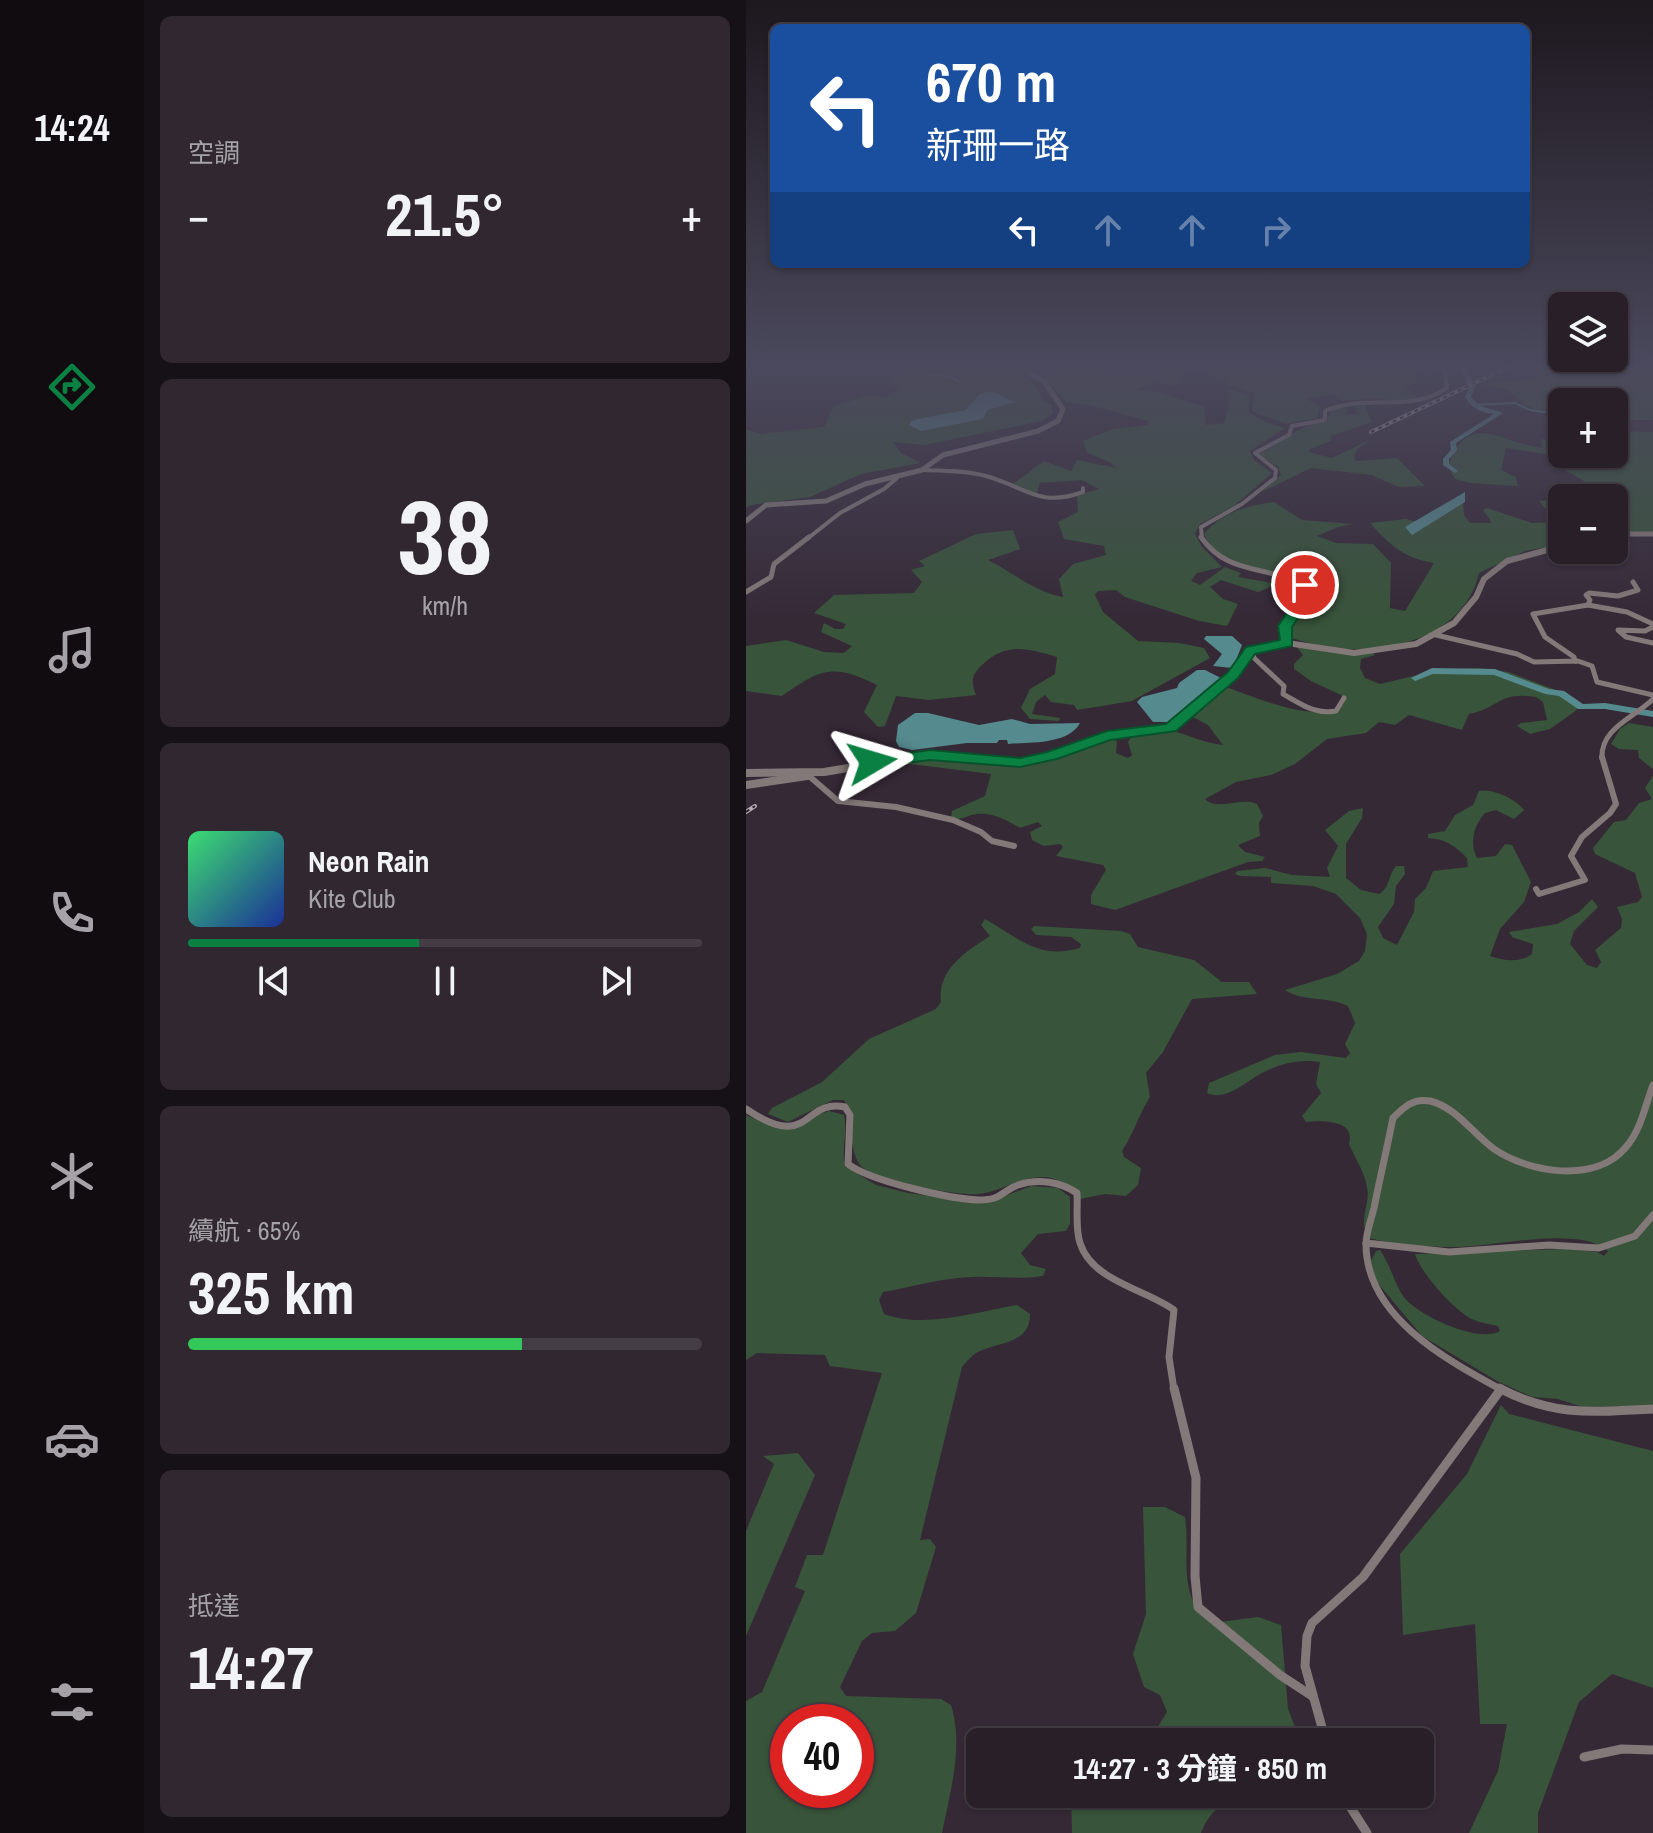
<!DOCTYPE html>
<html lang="zh-TW">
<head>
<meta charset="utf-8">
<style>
	:root { --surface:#281f28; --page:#302730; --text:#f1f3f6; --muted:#a5a2a8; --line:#443d45; --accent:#0b8043 }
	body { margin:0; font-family:"Archivo Narrow","Noto Sans TC",sans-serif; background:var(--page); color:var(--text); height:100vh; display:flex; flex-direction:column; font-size:30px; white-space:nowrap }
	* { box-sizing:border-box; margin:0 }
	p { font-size:26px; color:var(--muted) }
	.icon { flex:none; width:44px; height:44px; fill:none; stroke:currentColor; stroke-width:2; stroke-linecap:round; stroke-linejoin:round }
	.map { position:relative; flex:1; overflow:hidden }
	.drawer { display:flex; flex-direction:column; gap:16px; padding:16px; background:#161116; width:602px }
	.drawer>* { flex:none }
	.guide { position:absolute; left:24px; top:24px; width:760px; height:244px; border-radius:12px; box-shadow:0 2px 6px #0004,0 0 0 2px var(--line); background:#1a4fa0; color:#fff; overflow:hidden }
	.controls { position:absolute; left:802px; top:292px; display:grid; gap:16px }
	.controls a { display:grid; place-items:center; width:80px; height:80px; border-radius:12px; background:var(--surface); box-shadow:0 2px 6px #0004,0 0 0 2px var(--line); font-size:40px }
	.speed { position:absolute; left:24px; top:1704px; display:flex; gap:16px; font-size:40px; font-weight:700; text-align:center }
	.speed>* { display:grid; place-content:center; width:104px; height:104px; border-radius:50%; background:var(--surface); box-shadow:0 2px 6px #0004,0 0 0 2px var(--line); line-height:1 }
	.speed .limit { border:12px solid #d22; background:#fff; color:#111 }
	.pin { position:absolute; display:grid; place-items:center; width:68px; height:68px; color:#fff; margin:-34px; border:4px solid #fff; border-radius:50%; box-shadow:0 2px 8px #0007 }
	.me { position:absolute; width:88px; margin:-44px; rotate:83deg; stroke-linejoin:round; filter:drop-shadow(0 0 6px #0008) }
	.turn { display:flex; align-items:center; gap:28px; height:168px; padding:0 24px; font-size:36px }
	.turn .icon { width:104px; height:104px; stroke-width:2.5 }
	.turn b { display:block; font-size:56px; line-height:68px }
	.lanes { display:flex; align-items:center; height:76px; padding:0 24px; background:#0003; justify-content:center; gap:40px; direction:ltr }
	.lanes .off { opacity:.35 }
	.big { font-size:60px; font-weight:700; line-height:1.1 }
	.drawer .widget { flex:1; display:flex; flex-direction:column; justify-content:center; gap:12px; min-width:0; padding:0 28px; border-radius:12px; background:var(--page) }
	.drawer .dial { align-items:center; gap:0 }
	.dial b { font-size:104px; line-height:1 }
	.song { display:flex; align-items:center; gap:24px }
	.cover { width:96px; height:96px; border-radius:12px; background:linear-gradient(135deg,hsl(140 70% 55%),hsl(230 70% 35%)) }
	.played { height:8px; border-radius:4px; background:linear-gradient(90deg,var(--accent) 45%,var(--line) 45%) }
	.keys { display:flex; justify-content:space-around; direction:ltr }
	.heat { display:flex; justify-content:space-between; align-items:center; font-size:44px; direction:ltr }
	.charge { height:12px; border-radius:6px; background:linear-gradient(90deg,#34c759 65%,var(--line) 0) }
	.trip { position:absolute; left:220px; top:1728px; width:468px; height:80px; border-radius:12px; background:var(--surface); box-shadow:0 2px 6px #0004,0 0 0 2px var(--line); font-weight:700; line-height:80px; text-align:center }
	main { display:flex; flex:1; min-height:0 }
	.dock { display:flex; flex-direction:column; width:144px; justify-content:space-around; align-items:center; background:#100c10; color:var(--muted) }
	.dock .icon { width:56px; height:56px }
	.dock .on { color:var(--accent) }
	.dock b { font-size:36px; color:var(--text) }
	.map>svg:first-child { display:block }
</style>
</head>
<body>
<main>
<nav class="dock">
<b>14:24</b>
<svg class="icon on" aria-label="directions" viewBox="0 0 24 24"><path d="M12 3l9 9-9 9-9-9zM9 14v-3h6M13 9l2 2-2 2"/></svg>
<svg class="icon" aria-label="music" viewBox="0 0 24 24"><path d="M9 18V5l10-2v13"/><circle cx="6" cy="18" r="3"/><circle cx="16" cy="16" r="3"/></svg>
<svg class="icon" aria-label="phone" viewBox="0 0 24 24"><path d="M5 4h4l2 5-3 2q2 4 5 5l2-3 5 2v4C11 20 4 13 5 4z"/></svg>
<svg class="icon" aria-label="climate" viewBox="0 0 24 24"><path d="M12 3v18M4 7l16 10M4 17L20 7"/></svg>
<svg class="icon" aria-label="car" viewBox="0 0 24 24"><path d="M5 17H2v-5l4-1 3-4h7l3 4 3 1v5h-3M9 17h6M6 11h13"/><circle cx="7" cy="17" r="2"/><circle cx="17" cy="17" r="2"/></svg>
<svg class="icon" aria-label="filters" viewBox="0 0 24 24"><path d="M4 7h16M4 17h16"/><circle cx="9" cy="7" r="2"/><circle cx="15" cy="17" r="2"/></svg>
</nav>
<section class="drawer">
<div class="widget"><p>空調</p>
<div class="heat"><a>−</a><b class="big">21.5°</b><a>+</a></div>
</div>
<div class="widget dial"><b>38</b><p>km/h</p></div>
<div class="widget">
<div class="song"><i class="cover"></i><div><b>Neon Rain</b><p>Kite Club</p></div></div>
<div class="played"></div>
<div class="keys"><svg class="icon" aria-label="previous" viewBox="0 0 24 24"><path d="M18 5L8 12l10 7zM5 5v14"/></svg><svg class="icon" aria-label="pause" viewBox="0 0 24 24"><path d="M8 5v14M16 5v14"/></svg><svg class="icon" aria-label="next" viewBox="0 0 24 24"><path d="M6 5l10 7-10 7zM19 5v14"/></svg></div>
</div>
<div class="widget"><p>續航 · 65%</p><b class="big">325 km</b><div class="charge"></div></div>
<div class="widget"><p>抵達</p><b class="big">14:27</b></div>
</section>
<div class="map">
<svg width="907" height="1833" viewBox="0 0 907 1833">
	<rect width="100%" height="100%" fill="#352936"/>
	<g fill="#38543a" fill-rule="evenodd">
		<path d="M166,363l106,2c5,17 19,14 25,35l8,5 2,8 -11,8 -118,24 -31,-3 8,11 20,10 -60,11 -51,23 -59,8 -5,3v-79l14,5 64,-7 10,-21 32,-10 22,1 10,-7 -7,-10z"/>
		<path d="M322,363h39l-9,10c24,1 59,7 77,-10h141l55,4 41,-4 18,3 -15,8 3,8 -13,4 12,11 -7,7 -30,-6 -37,3 -9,-7 -27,5 13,8 -3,11 -31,6 -34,-13 3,-18 -25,-8 -19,-13 -33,-1 4,10 -10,5 -17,-7 -19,11 19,1 49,16 2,18 18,-2 5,-16 -1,-18 19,6 3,6 -2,11 15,9 22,7 -35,23 4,9 18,13 -38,33 -34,18 -5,10 7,13 20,20 -25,6 -6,8 9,4 25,-18 16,6 -3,4 39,7 -19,8 -37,-12 -11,7 13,12 15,5 -11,22 -28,-5 -74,-24 -9,-7 -18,1 -3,4 8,17 35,29 41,2 25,5 6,10 -78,43 -55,9 -3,-5 -23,-3 -6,-7 -9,7 -4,12 28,4 -1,3 -29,-2 -9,-11 9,-19 25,-15 2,-17c-32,-9 -51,-15 -76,9 -10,10 -10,16 -5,29l-47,5 -33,-4 -11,30 -7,1 -14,-15 13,-27c-45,-22 -56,-16 -95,11l-36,-5v-45l40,-6 38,12 20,1 8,-7 -31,-14 3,-9 11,6h8l3,-5 -32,-11 20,-18 80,-2 8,-11 -11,-12 14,-4 -6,-5 57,-27 37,-4 7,19 -32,11c26,13 47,32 75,37l-4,-18 14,-15 33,-9 -2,-9 -40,-7 -6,-17 20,-10 -1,-17 22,-6 -17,-9 -42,3 -4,12 -23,-11 31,-23 27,10 6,-11 39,8 -6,-6 -23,-9 -4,-12 29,-12 37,-4 -1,-4 -55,-15 -26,-4 -26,-28 22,-3z"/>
		<polygon points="781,363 907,363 907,420 870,420 874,424 868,429 868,402 816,402 816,414 788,410 759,389 737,384 782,380 792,375"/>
		<path d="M618,404l8,18 -41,14v5l-21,8 -1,3 23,6 40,-19 -15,10 -3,8 2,4 41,-3 28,28 -26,1 -28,-12 -60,-7 -49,24 19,-17 -3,-8 -20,-13c27,-12 39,-29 69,-33l5,-12 12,-2 4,2 -2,6 12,-1 -4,-8z"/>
		<path d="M868,431l39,1v100l-39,1v-35l-52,-3 4,-9 23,-2 -26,-15 -13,-14 -44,-7 -5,22 15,7 2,9 -48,-3 -15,-4 -7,-12c20,-59 53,-24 94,-19l-1,-9 13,1 8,14h52z"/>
		<path d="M816,499v45l-37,7 -46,22c-14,63 -89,82 -146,75 -14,-2 -28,-6 -42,-10v-10l24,-35 -6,-14c-36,-9 -88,-7 -105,-45 17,-21 44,-29 70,-32l28,18 51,4 -15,3 -21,9 19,7 37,1 18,19 -1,45 15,3 29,-48c-30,-5 -43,-17 -64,-40l36,-4 18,5 26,-22 13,1 1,12 6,8h22l-9,-13 4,-2 45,15 24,-1 -17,-21z"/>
		<path d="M538,641l25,5 63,6 3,3 -14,4 -1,9 5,10 15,6 58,-14 41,-2 29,4 53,20 15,10 1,8 -27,19 -20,5 -13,-8 4,-3 26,-3 -4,-18 -7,-5c-38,-6 -36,11 -67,17l-7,16 -53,-15 -14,10 -16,-3 -13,11 -39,6 -32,25 -24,11 -35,7 -31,17c13,13 36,-3 52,5l6,12 -4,7 1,13 -22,9 7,7 20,5 -3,4 -14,1 -133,48 -24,-6v-9l15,-25 -3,-5 -47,-9 7,-9 -3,-3 -16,2 -12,-6 -2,-8 12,-6 -4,-4 -18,6c-12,-7 -27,-16 -43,-14 -10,1 -16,7 -26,4l1,-7 33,-15 6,-22 -89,-11 18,-4 49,-1 42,8 62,-13 40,-17 4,6 -1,11 12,5 4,-3 -4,-13 3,-5c45,-17 52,3 92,8l-15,-20 -19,-10 34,-29c30,10 95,40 121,18l-3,-9 -30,-14 -17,-12v-5l9,-9 -7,-9 -44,6 2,-5z"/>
		<polygon points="883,723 907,727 907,769 893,758 892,750 873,749 865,744 874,729"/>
		<path d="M907,776v630l-71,1 -24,-8 -26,-2 -35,-16 -75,-45 -46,-55 -5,-20 5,-10 4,-1c10,14 14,32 23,46 13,19 76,48 97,35l-2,-5c-8,-2 -17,-3 -24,-6 -19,-8 -54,-48 -59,-66l149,-5 33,3 7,4 4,-5c-29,-26 -114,-4 -152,-4 -29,0 -59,-2 -87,-9 -12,-18 2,-33 -2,-51 -2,-14 -12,-29 -18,-43 7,-24 -25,-24 -43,-22l-4,-6 19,-23 -5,-9 4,-22c-19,-3 -38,1 -56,10 -17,8 -37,30 -57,21l2,-10 66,-28 26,-3 45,6 4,-5 -5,-9 10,-21 -7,-17c-20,-10 -46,-4 -63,-16l52,-16 22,-13 6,-10 2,-17 -7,-16 -24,-24 -23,-8 -42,-3v-6l-31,-1 -5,-2 2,-3 28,-3 27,7 38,2 -3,-9 11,-22 -13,-16 24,-19 14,-3 -1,10 -16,26v34l15,12 18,4c11,-6 9,-19 17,-28h8l1,8 -9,12 -2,18 -16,23 5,11 14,7 17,-33 1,-13 11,-11 7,-17 35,-4 -1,-9c-12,-12 -21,-19 -39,-20v-4l17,-3 10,-16 18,-10 6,-14c13,-3 37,8 45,19l-10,9 -18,-9 -11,3c-11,12 -16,30 -8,45l19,-2 9,-12 7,1 19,37 -7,20 -24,27 -10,27c14,5 30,7 42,-2l1,-10 -21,-7 -3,-5 48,-8 22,-12 13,-13 6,8 -24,24 -4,13 17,21 10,3 4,-6 -6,-12 26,-22 1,-9 -5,-12 21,-5 4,-5 -7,-24 -40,-19 -2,-6 21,-26 12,-2 13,-17 13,-4 -7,-11z"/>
		<path d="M239,919c34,19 53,41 95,29l1,-4 -10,-7 -35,-2 -5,-6 3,-3 87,5 9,3 8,13 56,13 28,22h27l8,12 -65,5 -29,53 -17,21 4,24c-11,17 -16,36 -28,54l2,6 17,11 -3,17 -12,11 -21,-2 -25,5c-5,-5 -11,-13 -18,-17 -27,-15 -57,9 -83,12 -21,2 -106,-13 -119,-29 -13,-18 -5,-45 -16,-65h-11l-45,22 -20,-8 4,-6 50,-26 47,-43 67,-30 5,-7c-4,-32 24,-50 49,-66l-9,-11z"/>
		<path d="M83,1111l15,4c4,17 -3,34 1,51l31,19 32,8 54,7 35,-1 34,-13 27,2 12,9v27l-4,7 -28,3 -17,19 9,12 16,4 -3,7c-24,4 -47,0 -71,1 -30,1 -60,10 -89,15l-4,8 5,14c41,15 91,-2 133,-9l13,9c1,31 -35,28 -54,39 -5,3 -10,10 -14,14l-42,173 10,-1 6,8 -20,66 -21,18 -23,2 -10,8 -22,46 6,9 95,3 10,6c13,40 -1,88 -9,128h-196v-132l16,-9 43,-101 -10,-4 12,-32h16l59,-182 -52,-7 -5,-11 -68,-2 -11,7v-245c52,24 35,11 83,-4zM42,1722h68v68h-68z"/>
		<polygon points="755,1405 763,1414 907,1451 907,1688 866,1674 833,1702 792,1813 792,1833 723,1833 752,1771 761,1724 734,1724 729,1624 657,1635 654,1554 721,1474"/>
		<polygon points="52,1453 69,1475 0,1636 0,1531 28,1464 17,1456"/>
		<path d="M397,1507h22l20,10c6,38 -10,80 27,106l46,-6 23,8 7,84 13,33h-158l10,-7 14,-23 -7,-17 -16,-8 -11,-33 13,-40z"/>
		<path d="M325,1794h171c-21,9 -32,17 -41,39h-129z"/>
	</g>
	<g fill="#558a8e">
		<polygon points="241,392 248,392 268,402 241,410 237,419 175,431 163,425 165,421 172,419 220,410 234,394"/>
		<polygon points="719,492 719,502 666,535 659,527"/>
		<polygon points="460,636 486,636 496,645 487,668 467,666 476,654 458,639"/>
		<polygon points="451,670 459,670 477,679 425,722 407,722 391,702 396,697 431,688 433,683"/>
		<path d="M169,713h13l51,12 33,-6 18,5 50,-1c-12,22 -51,19 -72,21l-1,-4h-8l-2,3h-30l-55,7 -13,-3 -3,-6 2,-16z"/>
	</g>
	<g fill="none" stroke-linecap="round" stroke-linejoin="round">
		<g stroke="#558a8e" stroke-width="2">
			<polyline points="170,373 206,377 213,382"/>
			<polyline points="728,405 769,403 784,410 816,415"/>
		</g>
		<g fill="#558a8e" fill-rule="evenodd">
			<path d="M711,363h6l12,24 -4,10c9,12 20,11 32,16l-47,30 1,7 -8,9v5l9,7 -3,2 -12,-8v-6l8,-9 -1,-8 44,-28c-13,-2 -22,-5 -29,-17l4,-10z"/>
			<polygon points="686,668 749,669 803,689 818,691 837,704 859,703 907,711 907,717 859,709 832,709 813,696 799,694 748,675 687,674 669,681 665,678"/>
		</g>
		<g stroke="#837978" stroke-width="4">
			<polyline points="272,363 281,366"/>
			<polyline points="677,363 701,370"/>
			<path d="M176,470c21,1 43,0 64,6 40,11 52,32 97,16v-4"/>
			<polyline points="61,539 94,513 138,489 151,478"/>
			<path d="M456,539l-1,-12 41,-23 33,-26 1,-8 -21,-17 34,-18 3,-9 33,-6v-9c41,-18 84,3 122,-23l-3,-25"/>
		</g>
		<g stroke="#837978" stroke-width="5">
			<path d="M455,537c28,41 70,26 107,52l-6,16 -15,16v22"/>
			<polyline points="0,592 25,577 28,564 63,537"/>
			<polyline points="842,605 881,612 907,624"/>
			<polyline points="907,627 899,631 872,630 880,637 907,643"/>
			<polyline points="690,635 771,654 788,662 832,661 846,666 851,682 907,695"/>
			<path d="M505,650l3,8 30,28 -1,8c18,10 32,21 53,17l8,-13"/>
			<polyline points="829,661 828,657 799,637 787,614 842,605 844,600 840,595 843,593 872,596 892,590 887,582"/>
			<path d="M856,759c-2,-31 32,-41 51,-60"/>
		</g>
		<g stroke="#837978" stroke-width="6">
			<polyline points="63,776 92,801 150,807 207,820 235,832 246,841 268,846"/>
			<polyline points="790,889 793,894 839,880 825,856 836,837 864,813 870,804 856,757"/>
		</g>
		<g stroke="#837978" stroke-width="7">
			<path d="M0,1109c65,44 56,-11 99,-2l5,8 -2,49c22,17 102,35 131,36 24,0 22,-9 39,-15 20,-7 43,-3 59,8 1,16 -2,34 3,50 12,38 65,46 94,67l-5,47 5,33"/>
			<polyline points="620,1243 703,1252 803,1245 853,1248 889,1236 907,1215"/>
			<path d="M756,1390c-55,-30 -136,-73 -136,-146 0,-11 5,-24 8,-36 6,-30 13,-60 19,-90 11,-11 20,-20 37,-17 26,6 43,33 64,48 35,24 102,35 132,-2 15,-17 19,-41 27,-62"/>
		</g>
		<g stroke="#837978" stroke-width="9">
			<polyline points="428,1388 450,1478 449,1576 452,1607 534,1675 566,1696"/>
			<path d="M753,1388c55,29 94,24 154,21"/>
			<polyline points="580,1742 559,1666 561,1636 566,1623 617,1577 755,1389"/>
			<polyline points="838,1757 876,1749 907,1750"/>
			<polyline points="596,1794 621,1833"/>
		</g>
		<g stroke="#837978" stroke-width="5">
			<polyline points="385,363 390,363"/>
			<polyline points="0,521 20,505 80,501 119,484 176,470 197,455 292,431 312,421 317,409 298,381 280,371 281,366 288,363"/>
			<polyline points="868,534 907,534"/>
		</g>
		<g stroke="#837978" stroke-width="6">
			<polyline points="157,759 184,755 233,759"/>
			<polyline points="290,759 361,735 425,728 487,675 505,650 541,643 608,653 670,644 708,623 730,597 738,579 761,561 816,546"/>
		</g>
		<g stroke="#837978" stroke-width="8">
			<polyline points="211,757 274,763 299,757"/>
			<polyline points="0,773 78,772 169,757"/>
			<polyline points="0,785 61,776"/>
		</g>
		<defs>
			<g id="rail">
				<polyline points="625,432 771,363"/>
				<polyline points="0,812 9,806"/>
			</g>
		</defs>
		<use href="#rail" stroke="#b4abb5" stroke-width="4"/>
		<use href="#rail" stroke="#2b1f2c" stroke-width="2" stroke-dasharray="4" stroke-linecap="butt"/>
	</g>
	<linearGradient id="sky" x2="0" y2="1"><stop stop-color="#1d171e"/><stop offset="0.59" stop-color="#4b495d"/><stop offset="1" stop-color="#4b495d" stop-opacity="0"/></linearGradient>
	<rect width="907" height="620" fill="url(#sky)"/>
	<polygon fill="#0b8043" stroke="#07532c" stroke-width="2" points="559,581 564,582 569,593 546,627 546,646 509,654 492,678 430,731 364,740 311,759 274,767 184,760 126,767 118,762 126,758 184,750 274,758 301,752 361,731 420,724 482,672 500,647 534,640 532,626 555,593 553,585"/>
</svg>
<div class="controls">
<a><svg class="icon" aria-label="layers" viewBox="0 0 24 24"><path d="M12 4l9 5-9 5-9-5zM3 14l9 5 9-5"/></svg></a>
<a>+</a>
<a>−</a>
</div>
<div class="speed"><div class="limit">40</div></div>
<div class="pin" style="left:559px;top:585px;background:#d93025"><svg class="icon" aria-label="arrive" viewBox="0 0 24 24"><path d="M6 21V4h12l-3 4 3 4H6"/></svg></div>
<svg class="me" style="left:126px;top:762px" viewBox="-20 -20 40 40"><path d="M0-17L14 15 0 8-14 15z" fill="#0b8043" stroke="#fff" stroke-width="4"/></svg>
<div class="trip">14:27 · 3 分鐘 · 850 m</div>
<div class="guide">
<div class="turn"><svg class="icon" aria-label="left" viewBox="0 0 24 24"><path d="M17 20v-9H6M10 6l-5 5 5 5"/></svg><div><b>670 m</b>新珊一路</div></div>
<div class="lanes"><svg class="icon" aria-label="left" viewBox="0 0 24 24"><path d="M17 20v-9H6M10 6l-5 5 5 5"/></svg><svg class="icon off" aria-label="ahead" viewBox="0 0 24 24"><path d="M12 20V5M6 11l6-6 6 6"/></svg><svg class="icon off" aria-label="ahead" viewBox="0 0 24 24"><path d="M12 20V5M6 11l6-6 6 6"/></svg><svg class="icon off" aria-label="right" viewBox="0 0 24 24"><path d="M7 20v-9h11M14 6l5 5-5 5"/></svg></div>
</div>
</div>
</main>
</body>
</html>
